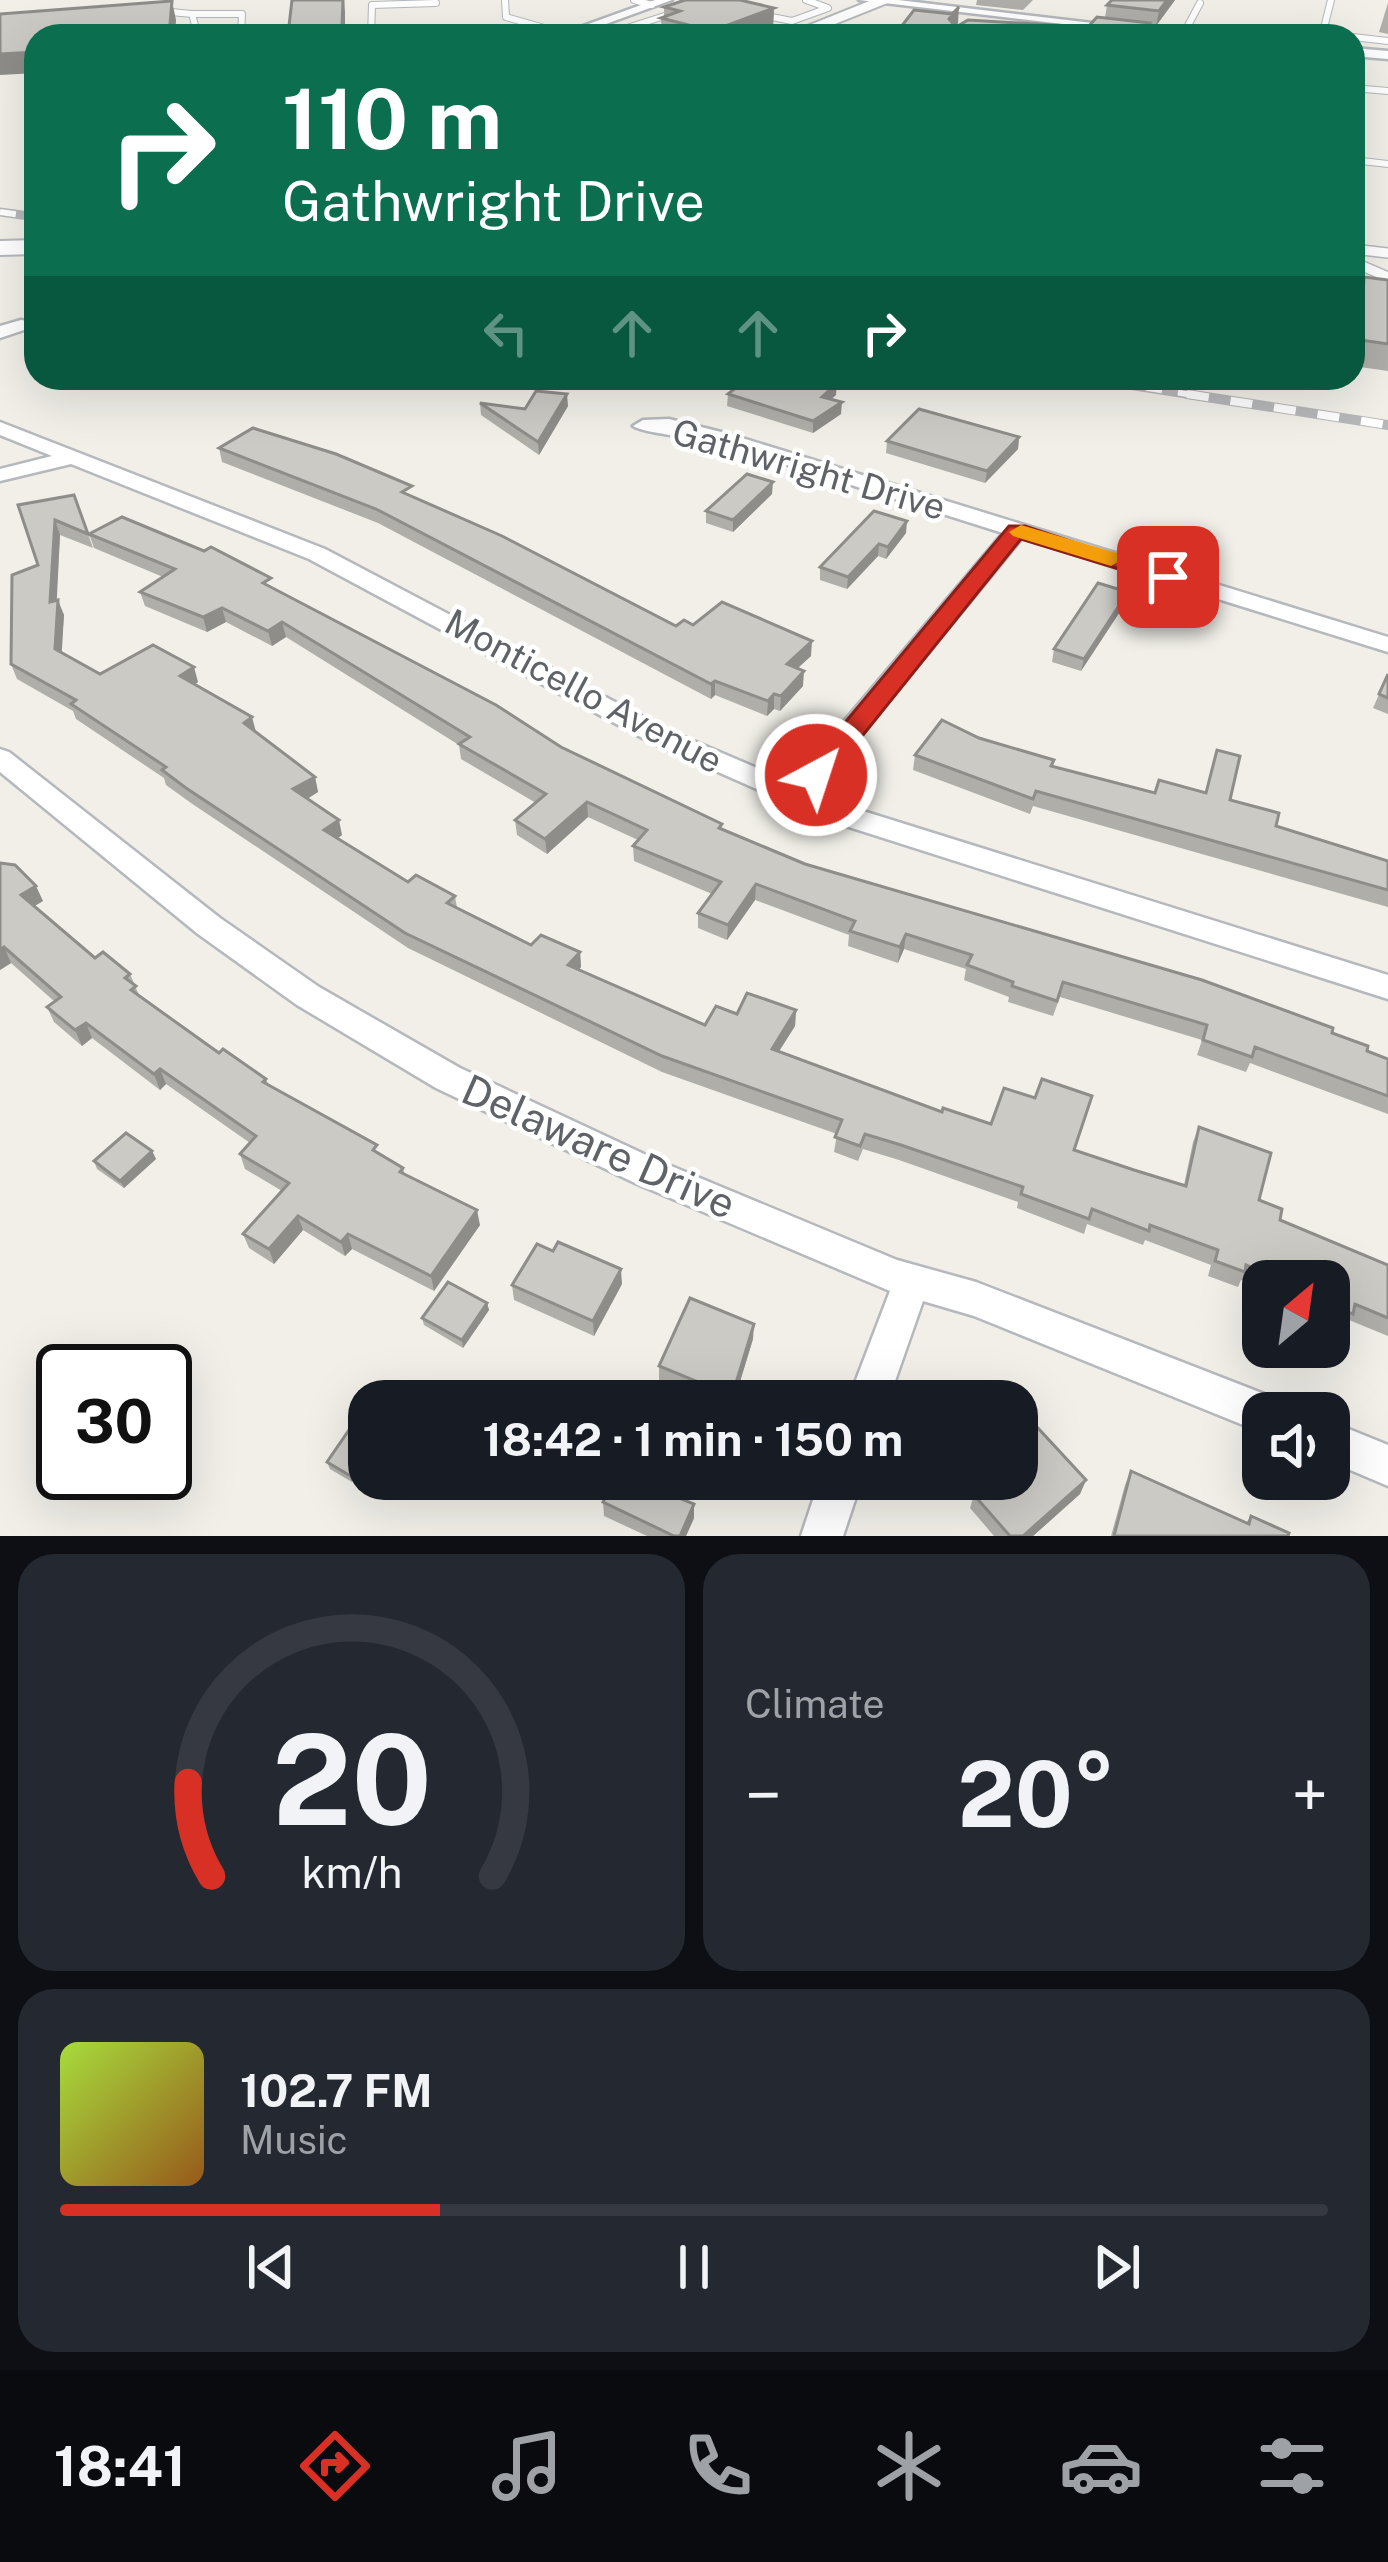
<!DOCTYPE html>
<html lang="en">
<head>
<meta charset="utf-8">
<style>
	:root { --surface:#171b24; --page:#242831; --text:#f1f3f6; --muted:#9ea1a6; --line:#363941; --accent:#d93025 }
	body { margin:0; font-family:"Public Sans",sans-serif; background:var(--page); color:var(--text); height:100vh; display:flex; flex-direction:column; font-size:45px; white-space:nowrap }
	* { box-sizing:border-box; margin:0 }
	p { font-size:39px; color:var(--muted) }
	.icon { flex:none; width:66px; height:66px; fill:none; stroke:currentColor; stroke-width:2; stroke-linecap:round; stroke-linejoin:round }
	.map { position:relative; height:1536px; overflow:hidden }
	.details { display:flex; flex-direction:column; gap:18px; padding:18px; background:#0d0f14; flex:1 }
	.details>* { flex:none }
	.banner { position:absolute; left:24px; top:24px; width:1341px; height:366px; border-radius:36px; box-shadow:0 12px 48px #0002; background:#0b6e4f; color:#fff; overflow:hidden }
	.needle { width:78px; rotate:29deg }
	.controls { position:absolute; left:1242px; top:1260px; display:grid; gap:24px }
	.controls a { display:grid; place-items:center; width:108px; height:108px; border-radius:24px; background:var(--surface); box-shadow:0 12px 48px #0002; font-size:60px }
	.speed { position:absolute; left:36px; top:1344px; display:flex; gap:24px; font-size:60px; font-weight:700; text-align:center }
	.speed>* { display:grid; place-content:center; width:156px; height:156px; border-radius:50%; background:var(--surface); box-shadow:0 12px 48px #0002; line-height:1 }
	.speed .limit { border:6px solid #111; border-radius:18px; background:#fff; color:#111 }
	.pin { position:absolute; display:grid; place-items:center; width:102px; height:102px; color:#fff; margin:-51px; border-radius:24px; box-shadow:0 6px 18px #0006 }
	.me { position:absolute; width:132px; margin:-66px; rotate:40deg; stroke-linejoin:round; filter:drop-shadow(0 0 9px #0008) }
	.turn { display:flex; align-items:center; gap:42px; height:252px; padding:0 60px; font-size:54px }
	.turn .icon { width:156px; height:156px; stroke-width:2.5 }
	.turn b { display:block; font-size:84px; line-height:102px }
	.lanes { display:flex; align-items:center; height:114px; padding:0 60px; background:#0003; justify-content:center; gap:60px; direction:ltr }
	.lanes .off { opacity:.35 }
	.big { font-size:90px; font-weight:700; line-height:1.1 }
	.details .tile { flex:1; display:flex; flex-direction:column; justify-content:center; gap:18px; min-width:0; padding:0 42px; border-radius:36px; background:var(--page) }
	.details .dial { align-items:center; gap:0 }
	.dial svg { height:312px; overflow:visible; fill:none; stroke:var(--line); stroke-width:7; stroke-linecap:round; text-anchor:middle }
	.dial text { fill:var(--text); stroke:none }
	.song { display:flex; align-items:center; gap:36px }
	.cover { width:144px; height:144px; border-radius:18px; background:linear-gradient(135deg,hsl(80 70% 55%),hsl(30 70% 35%)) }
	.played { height:12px; border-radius:6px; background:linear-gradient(90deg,var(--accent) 30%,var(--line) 30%) }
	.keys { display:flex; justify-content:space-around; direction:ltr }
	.heat { display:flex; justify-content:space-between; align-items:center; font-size:66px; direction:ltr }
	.details .tiles { flex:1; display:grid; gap:18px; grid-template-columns:1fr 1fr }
	.tile:last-child { grid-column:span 2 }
	.trip { position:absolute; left:348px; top:1380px; width:690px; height:120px; border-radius:36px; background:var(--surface); box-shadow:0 12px 48px #0002; font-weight:700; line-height:120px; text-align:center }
	.tab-bar { display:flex; height:192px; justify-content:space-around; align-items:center; background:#090b0e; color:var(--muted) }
	.tab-bar .icon { width:84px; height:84px }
	.tab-bar .current { color:var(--accent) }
	.tab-bar b { font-size:54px; color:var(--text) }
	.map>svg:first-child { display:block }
</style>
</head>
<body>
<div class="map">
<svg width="1388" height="1536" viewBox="0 0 1388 1536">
	<rect width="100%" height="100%" fill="#f1efe8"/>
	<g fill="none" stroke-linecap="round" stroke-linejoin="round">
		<defs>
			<g id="service-far1">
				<polyline points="505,0 506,17 565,34"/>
				<polyline points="634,0 652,5"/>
				<polyline points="160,11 192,14 198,36"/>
				<polyline points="192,14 242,14 241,36"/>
				<polyline points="757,14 792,21 828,8 806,0"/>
				<polyline points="1183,35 1200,3"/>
				<polyline points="371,36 372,5 436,3"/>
				<polyline points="385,36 471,32"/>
				<polyline points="602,36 677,12"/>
				<polyline points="1322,36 1331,0"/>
				<polyline points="1353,37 1388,41"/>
				<polyline points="1353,88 1388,91"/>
				<polyline points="1353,160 1388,164"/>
			</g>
			<g id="service">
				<polyline points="1353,249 1388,253"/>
				<polyline points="1353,262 1388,277"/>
			</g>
			<g id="minor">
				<polygon points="655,0 672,0 573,36 555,36"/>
				<polygon points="859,0 898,0 1203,36 1163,36"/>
				<polygon points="1353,48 1388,51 1388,59 1353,56"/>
				<polygon points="21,320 27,321 27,329 0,338 0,326"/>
				<path d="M669,419l60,15 659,203v15l-366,-114 -208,254 33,14 541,169v24l-561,-179 -177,-78 -341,-183 -238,-95 -71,17v-12l52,-13 -52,-21v-13l325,127 343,181 124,53 211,-250 -288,-91c-19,-4 -72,-9 -82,-16l10,-6z"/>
				<polygon points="0,749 9,752 220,918 319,987 460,1068 659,1161 897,1260 976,1282 1277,1399 1283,1413 1263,1413 1263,1433 974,1316 923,1301 888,1401 848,1401 890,1291 635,1183 436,1088 297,1005 198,934 0,772"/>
				<polygon points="1329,1421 1388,1445 1388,1486 1329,1461"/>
				<polygon points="820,1479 862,1479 843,1536 801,1536"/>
			</g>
			<g id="tertiary">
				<polygon points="872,0 895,0 805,36 782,36"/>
				<polygon points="36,240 36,254 0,255 0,241"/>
			</g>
		</defs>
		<use href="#service-far1" stroke="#b5b8bc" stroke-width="8"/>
		<use href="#service" stroke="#b5b8bc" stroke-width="12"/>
		<use href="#minor" stroke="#b5b8bc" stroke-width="5"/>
		<use href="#tertiary" stroke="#b5b8bc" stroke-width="4"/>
		<use href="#service-far1" stroke="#fff" stroke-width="6"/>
		<use href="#service" stroke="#fff" stroke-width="9"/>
		<use href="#minor" fill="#fff" fill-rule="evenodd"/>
		<use href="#tertiary" fill="#fff" fill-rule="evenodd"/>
		<defs>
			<g id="rail-far1">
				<polyline points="0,212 36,217"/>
				<polyline points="1083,378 1206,397"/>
			</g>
			<polyline id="rail" points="1187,394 1388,425"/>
		</defs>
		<use href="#rail-far1" stroke="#b6b7b8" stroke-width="9"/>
		<use href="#rail" stroke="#b6b7b8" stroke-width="10"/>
		<use href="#rail-far1" stroke="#fff" stroke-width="6" stroke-dasharray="16" stroke-linecap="butt"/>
		<use href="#rail" stroke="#fff" stroke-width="8" stroke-dasharray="22" stroke-linecap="butt"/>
	</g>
	<g fill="#afaea9">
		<polygon points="977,0 1033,0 1023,10 976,5"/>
		<polygon points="1175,0 1156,26 894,36 958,23 956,27 1088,27 1105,18 1107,5"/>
		<polygon points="1388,3 1388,34 1379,32"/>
		<polygon points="664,7 774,8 773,28 752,36 662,36 661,18 664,17"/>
		<polygon points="345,12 345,36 290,36 289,26"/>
		<polygon points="1364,277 1388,280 1388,371 1353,366 1356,302"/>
		<polygon points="767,382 836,395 831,399 841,414 813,433 727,406 728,394"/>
		<polygon points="480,403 525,409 568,406 539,455 481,415"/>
		<polygon points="1019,437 1018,449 985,483 886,453 887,441"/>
		<polygon points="219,448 414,497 676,626 693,625 811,656 797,668 803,686 780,711 774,709 767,716 715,695 711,699 378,523 222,462"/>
		<polygon points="772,494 733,532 706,523 706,511"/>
		<polygon points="18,505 88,534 93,548 60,535 56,601 64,615 61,653 100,674 198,682 195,684 315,777 318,792 307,799 342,835 338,838 408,882 455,896 457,908 531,945 580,952 581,967 578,970 705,1025 737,1014 796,1010 795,1026 779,1051 942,1112 991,1124 1075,1150 1184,1185 1193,1142 1199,1127 1259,1200 1280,1220 1388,1265 1388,1336 1349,1320 1344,1328 1329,1321 1329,1281 1263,1281 1263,1291 1241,1280 1238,1287 1208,1276 1211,1265 1145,1240 1143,1245 1087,1224 1084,1234 1017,1208 1018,1202 899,1160 863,1149 858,1161 834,1152 837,1134 662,1072 408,948 191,803 166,785 164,778 76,719 73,711 17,679 11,664 38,565"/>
		<polygon points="906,533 886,559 878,556 847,589 820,580 820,567"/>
		<polygon points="89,534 274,589 561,747 722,829 805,864 1332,1033 1367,1051 1388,1059 1388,1114 1250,1063 1246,1072 1197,1055 1202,1040 1060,997 1053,1016 1008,1002 1009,997 964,980 966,969 904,949 898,963 848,946 849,935 755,900 727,940 698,928 698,913 712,894 634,861 633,846 638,840 588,817 547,854 517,835 515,820 536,803 461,759 459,745 286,637 272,646 226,622 207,632 145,606 140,592 163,577 94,548"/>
		<polygon points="1128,592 1125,604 1081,671 1052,662 1054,649"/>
		<polygon points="1388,674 1388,714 1373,708"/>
		<polygon points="979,738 1054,760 1053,766 1155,793 1230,800 1276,826 1388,861 1388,907 1033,806 1030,814 913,770 915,755"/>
		<polygon points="0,863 43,901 34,906 95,958 130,974 139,995 219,1053 266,1079 268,1084 403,1168 405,1175 480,1225 434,1291 352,1249 345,1256 303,1230 274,1264 249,1248 243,1234 282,1191 245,1169 240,1154 250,1143 166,1084 160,1090 92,1038 82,1046 54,1022 47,1007 55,1002 11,963 0,970"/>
		<polygon points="152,1151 156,1159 124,1188 97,1169 94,1161"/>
		<polygon points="622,1284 594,1336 514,1300 512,1285"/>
		<polygon points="487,1303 489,1310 463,1348 424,1325 422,1318"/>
		<polygon points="753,1339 734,1401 710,1401 659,1380 659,1366"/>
		<polygon points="369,1441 369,1457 352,1482 330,1469 327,1462"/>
		<polygon points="1131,1471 1246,1523 1251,1516 1288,1536 1111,1536 1125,1485"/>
		<polygon points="477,1479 525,1479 516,1497"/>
		<polygon points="562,1479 694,1479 684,1500 694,1518 686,1536 647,1536 604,1516 603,1502 604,1499"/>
		<polygon points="970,1479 1017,1479 1086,1480 1080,1494 1033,1536 994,1536 970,1508 974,1495 980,1490"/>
	</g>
	<g fill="#8f8d8a">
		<polygon points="344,0 345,12 345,36 342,26"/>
		<polygon points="1167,0 1175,0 1156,26 1159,11"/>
		<polygon points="172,1 176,20 175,36 169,36"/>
		<polygon points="959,7 958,23 948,35 949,19"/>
		<polygon points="774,8 773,28 752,36 712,36 712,31"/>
		<polygon points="36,52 36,73 0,75 0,54"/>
		<polygon points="36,366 36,378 53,378 35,380 31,367"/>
		<polygon points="837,383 836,395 821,408 822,397"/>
		<polygon points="567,394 568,406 539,455 538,442"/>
		<polygon points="842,402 841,414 813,433 813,421"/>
		<polygon points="1019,437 1018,449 985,483 987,471"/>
		<polygon points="773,482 772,494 733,532 733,520"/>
		<polygon points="55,520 60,535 56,616 50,602"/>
		<polygon points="907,521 906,533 886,559 888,547"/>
		<polygon points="879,544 878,556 847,589 848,577"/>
		<polygon points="1128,592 1125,604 1081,671 1084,659"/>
		<polygon points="58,600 64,615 61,664 55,649"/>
		<polygon points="222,608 226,622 207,632 203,617"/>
		<polygon points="282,622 286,637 272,646 268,631"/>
		<polygon points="812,641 811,656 786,679 787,664"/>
		<polygon points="194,667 198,682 184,691 180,676"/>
		<polygon points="804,671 803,686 780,711 781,696"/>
		<polygon points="715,681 715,695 711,699 711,684"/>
		<polygon points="774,694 774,709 767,716 768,701"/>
		<polygon points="252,717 256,732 244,723"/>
		<polygon points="315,777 318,792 297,805 293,789"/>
		<polygon points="587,802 588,817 547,854 545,839"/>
		<polygon points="339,820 342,835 328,845 324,830"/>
		<polygon points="756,884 755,900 727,940 728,925"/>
		<polygon points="36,886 43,901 28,910 21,895"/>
		<polygon points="906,934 904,949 898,963 900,947"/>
		<polygon points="4,947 11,963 0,970 0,950"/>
		<polygon points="580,952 581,967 570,981 568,965"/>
		<polygon points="796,1010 795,1026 771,1064 772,1049"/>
		<polygon points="86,1023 92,1038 82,1046 75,1030"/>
		<polygon points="160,1069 166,1084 160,1090 154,1074"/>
		<polygon points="152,1151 156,1159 124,1188 120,1181"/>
		<polygon points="477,1210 480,1225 434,1291 431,1276"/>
		<polygon points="298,1216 303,1230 274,1264 269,1249"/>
		<polygon points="348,1234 352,1249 345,1256 341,1242"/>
		<polygon points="621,1269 622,1284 594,1336 593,1321"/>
		<polygon points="487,1303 489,1310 463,1348 462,1340"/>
		<polygon points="754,1324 753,1339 734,1401 732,1401"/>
		<polygon points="369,1446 369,1457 352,1482 349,1475"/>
		<polygon points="515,1479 525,1479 516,1497 513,1483"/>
		<polygon points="688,1479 694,1479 679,1512 679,1498"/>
		<polygon points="1086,1480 1080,1494 1033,1536 1023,1536"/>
		<polygon points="694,1504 694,1518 686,1536 680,1536"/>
	</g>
	<g fill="#cccac5" stroke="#8f8d8a" stroke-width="3">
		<polygon points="292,0 343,0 342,26 289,26"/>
		<polygon points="685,0 740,0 774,8 712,31 661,18 680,11 664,7"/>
		<polygon points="1112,0 1167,0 1159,11 1107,5"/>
		<polygon points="172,1 169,36 36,36 36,52 0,54 0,14"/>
		<polygon points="959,7 949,19 956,27 968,20 1088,27 1097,17 1150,23 1142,36 894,36 914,10 952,14"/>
		<polygon points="1364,277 1388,280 1388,344 1361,340"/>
		<polygon points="36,335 36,366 31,367 32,336"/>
		<polygon points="748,378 767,382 771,378 816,378 837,383 822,397 842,402 813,421 728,394"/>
		<polygon points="536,391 567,394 538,442 480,403 525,409"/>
		<polygon points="919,409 1019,437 987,471 887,441"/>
		<polygon points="253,428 336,454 412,486 402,492 502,536 676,626 684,620 693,625 722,602 812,641 787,664 804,671 781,696 774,694 768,701 715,681 711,684 376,509 219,448"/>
		<polygon points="747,474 773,482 733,520 706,511"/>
		<polygon points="74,495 88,534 55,520 50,602 58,600 55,649 100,674 153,645 194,667 180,676 252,717 244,723 315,777 293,789 339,820 324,830 408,882 416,875 455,896 447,903 531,945 541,935 580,952 568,965 705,1025 716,1006 737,1014 747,993 796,1010 772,1049 942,1112 943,1108 991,1124 1004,1088 1035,1098 1042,1079 1092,1096 1074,1150 1134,1170 1186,1186 1199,1127 1271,1153 1259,1200 1282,1209 1280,1220 1388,1265 1388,1318 1355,1304 1353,1314 1329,1303 1329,1281 1281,1281 1246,1265 1245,1272 1215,1261 1218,1250 1150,1225 1149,1231 1092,1209 1089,1219 1021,1194 1023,1187 901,1145 865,1134 860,1146 835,1137 842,1120 662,1056 405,933 186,788 162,770 166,767 71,704 76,700 11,664 12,575 38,565 18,505"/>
		<polygon points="874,511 907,521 888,547 879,544 848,577 820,567"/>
		<polygon points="122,517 204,551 211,547 271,578 263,583 496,705 561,747 722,824 719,828 805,864 1202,980 1333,1028 1332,1033 1368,1046 1367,1051 1388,1059 1388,1096 1255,1047 1252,1057 1203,1040 1207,1025 1063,982 1057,1001 1012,986 1013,982 967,965 972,955 906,934 900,947 850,931 855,921 756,884 728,925 698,913 721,882 633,846 647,830 587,802 545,839 515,820 546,794 459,744 470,737 282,622 268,631 222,608 203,617 140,592 175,569 89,534"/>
		<polygon points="1098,583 1128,592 1084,659 1054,649"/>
		<polygon points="1388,674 1388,698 1379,694"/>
		<polygon points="942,720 979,738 1054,760 1051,766 1155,793 1159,780 1206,793 1217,750 1240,756 1230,800 1279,813 1276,826 1388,861 1388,890 1036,791 1033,799 915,755"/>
		<polygon points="0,863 15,865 36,886 21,895 95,958 103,952 130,974 125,978 136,986 131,990 219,1053 223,1049 266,1079 263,1082 377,1145 373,1150 403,1168 400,1172 477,1210 431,1276 348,1234 341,1242 298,1216 269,1249 243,1234 289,1183 240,1154 256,1136 160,1069 154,1074 86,1023 75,1030 47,1007 61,997 4,947 0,950"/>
		<polygon points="126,1133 152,1151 120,1181 94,1161"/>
		<polygon points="558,1242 621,1269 593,1321 512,1285 537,1244 553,1251"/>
		<polygon points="448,1282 487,1303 462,1340 422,1318"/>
		<polygon points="690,1298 754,1324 732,1396 659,1366"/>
		<polygon points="1037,1427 1086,1480 1023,1536 1010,1536 974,1495 989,1483 986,1479 1017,1479 1017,1444"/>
		<polygon points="349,1430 369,1441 369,1446 349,1475 327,1462"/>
		<polygon points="1131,1471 1249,1524 1251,1516 1289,1533 1288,1536 1114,1536"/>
		<polygon points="590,1479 688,1479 679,1498 694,1504 680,1536 674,1536 603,1502 610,1488"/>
	</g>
	<polygon fill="#d93025" stroke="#8d1f18" stroke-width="3" points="1009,526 1025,526 1179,577 1168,584 1021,539 826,781 807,781 807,768"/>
	<polygon fill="#f59e0b" points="1021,525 1120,554 1123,559 1111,566 1013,536 1009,532"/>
	<g text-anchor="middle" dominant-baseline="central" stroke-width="9" stroke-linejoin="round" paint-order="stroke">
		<g font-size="36" fill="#5f6368" stroke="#fff">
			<text transform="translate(809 469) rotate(16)">Gathwright Drive</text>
			<text transform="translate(584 691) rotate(28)">Monticello Avenue</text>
		</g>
		<g font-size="42" fill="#5f6368" stroke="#fff">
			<text transform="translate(599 1146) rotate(24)">Delaware Drive</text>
		</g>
	</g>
</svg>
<div class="controls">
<a><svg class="needle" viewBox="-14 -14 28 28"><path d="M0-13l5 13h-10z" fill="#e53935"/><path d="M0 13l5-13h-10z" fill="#9ea1a6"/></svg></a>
<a><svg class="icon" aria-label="sound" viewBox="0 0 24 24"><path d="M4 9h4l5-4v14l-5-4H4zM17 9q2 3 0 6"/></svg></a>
</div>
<div class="speed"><div class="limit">30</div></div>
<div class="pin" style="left:1168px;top:577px;background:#d93025"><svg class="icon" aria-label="arrive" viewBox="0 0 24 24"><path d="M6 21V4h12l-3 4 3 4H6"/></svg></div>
<svg class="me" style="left:816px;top:775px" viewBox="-20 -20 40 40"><circle r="17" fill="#d93025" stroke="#fff" stroke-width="3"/><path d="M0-11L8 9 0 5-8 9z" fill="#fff"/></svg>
<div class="trip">18:42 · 1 min · 150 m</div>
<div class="banner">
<div class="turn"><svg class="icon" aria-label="right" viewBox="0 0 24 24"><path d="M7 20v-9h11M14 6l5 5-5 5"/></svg><div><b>110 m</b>Gathwright Drive</div></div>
<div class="lanes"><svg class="icon off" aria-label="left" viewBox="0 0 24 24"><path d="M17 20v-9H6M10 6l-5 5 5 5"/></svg><svg class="icon off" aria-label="ahead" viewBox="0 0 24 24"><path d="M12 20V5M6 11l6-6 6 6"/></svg><svg class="icon off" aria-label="ahead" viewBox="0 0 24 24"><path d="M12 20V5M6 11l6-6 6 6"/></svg><svg class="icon" aria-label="right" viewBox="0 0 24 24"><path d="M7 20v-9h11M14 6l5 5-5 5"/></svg></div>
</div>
</div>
<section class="details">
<div class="tiles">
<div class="tile dial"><svg viewBox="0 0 100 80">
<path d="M14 69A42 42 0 1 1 86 69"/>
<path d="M14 69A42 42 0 0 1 8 45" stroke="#d93025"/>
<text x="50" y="56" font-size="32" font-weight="700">20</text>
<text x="50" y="72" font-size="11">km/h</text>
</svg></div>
<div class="tile"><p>Climate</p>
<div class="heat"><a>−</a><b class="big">20°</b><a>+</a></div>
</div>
<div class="tile">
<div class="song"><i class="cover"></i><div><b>102.7 FM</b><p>Music</p></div></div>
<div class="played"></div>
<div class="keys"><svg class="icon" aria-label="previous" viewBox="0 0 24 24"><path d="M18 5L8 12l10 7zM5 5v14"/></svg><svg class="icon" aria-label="pause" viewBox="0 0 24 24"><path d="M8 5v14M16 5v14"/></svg><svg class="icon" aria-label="next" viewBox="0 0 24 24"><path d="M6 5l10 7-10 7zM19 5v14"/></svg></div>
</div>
</div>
</section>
<nav class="tab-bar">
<b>18:41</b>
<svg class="icon current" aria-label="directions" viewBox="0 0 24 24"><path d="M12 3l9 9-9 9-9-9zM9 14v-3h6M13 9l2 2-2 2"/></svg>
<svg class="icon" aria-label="music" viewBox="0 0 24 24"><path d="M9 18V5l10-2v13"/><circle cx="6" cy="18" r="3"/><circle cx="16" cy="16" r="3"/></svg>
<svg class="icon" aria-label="phone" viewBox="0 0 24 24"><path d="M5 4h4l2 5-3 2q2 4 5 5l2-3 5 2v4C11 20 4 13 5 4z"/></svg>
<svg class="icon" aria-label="climate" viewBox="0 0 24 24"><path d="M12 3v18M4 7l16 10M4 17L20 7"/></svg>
<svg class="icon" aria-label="car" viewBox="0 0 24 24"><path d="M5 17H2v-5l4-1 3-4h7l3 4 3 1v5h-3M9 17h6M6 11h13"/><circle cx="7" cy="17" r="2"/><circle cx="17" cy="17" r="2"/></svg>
<svg class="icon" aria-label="filters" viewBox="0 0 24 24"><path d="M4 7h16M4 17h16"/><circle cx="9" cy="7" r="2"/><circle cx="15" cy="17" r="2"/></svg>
</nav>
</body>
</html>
